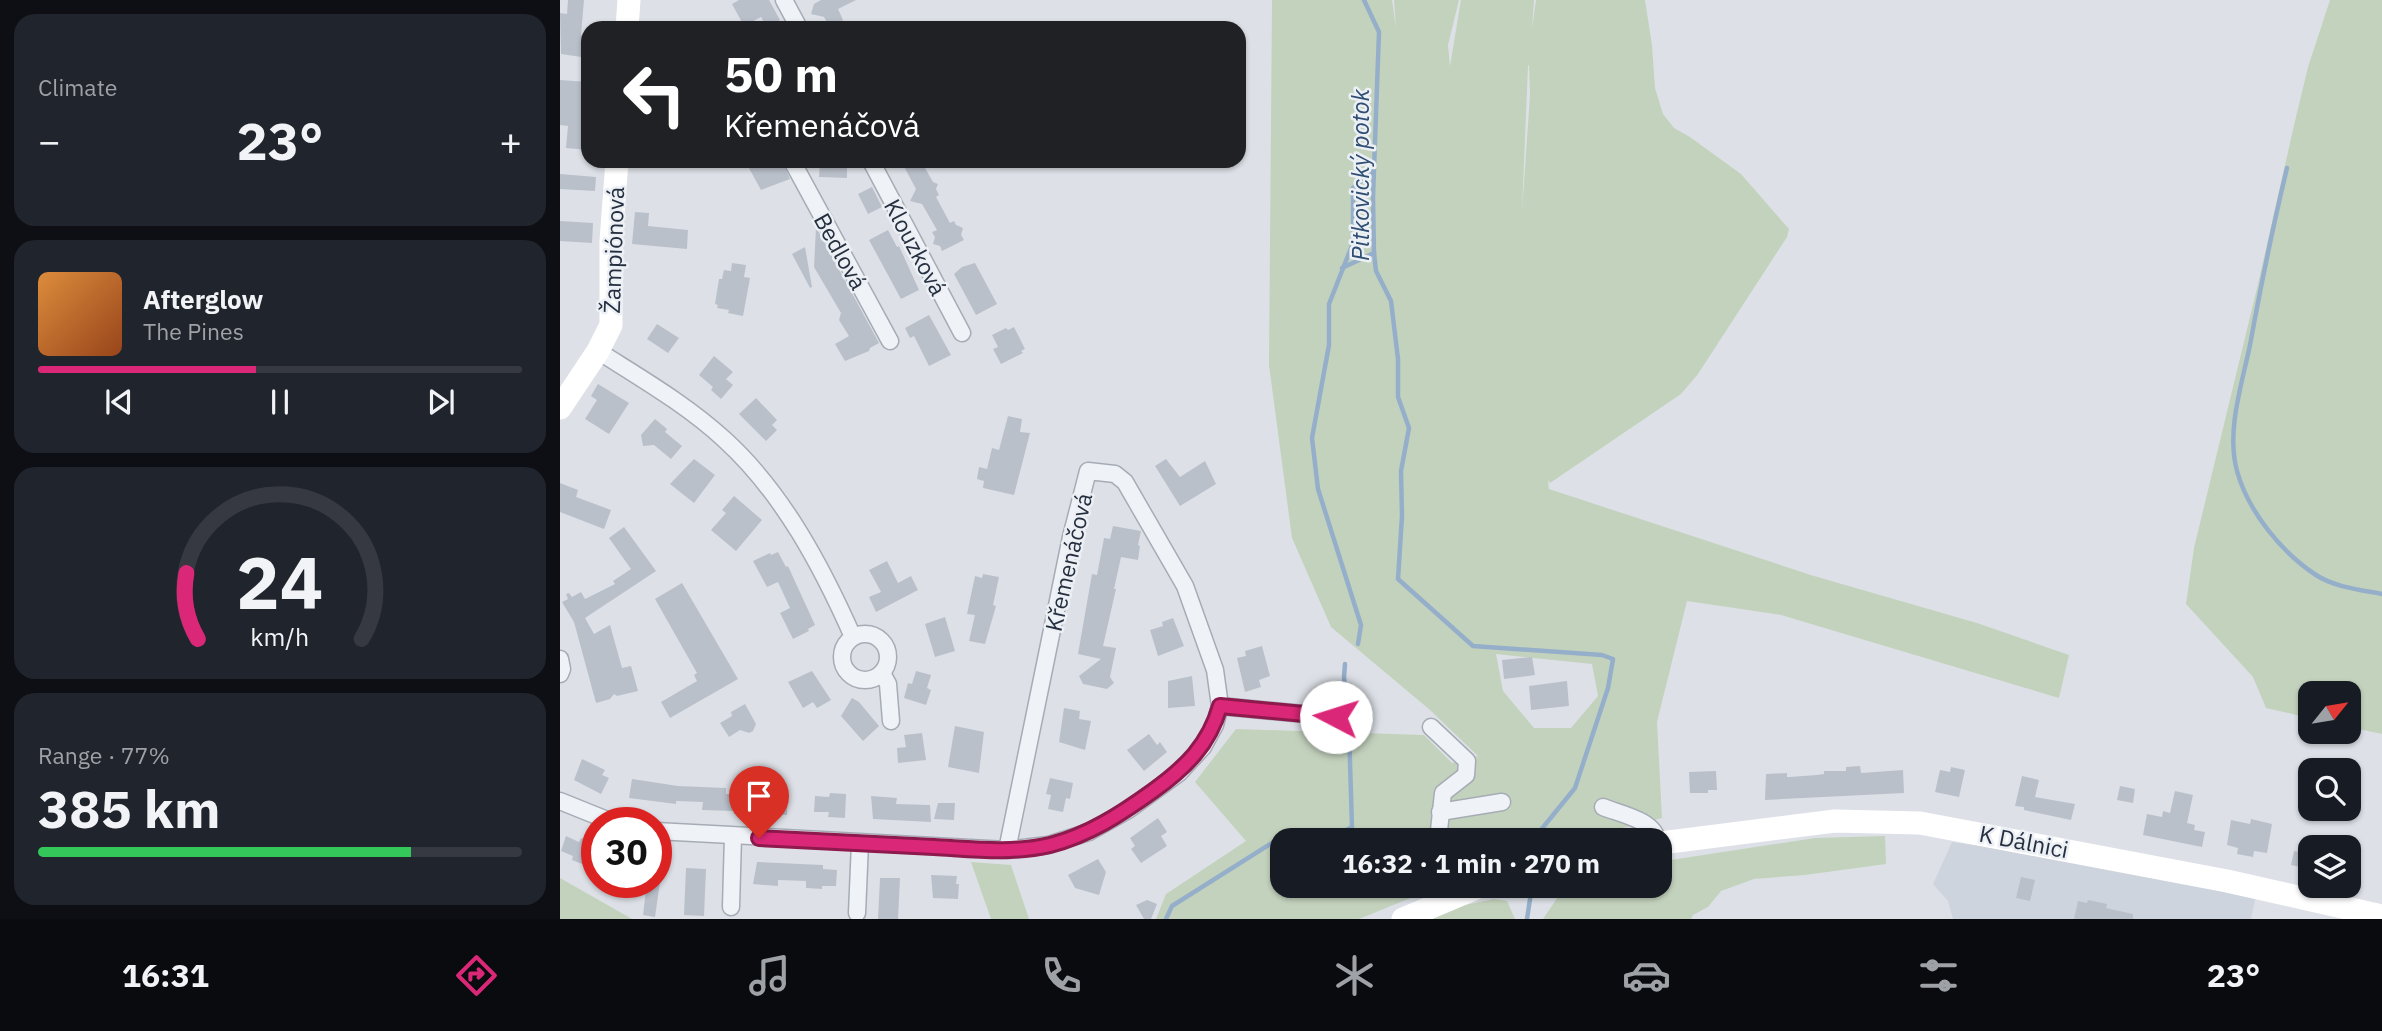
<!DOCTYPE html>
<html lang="en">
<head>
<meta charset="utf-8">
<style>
	:root { --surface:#171b24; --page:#20242c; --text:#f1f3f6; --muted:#9ea1a6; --line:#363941; --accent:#db2777 }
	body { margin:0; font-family:"IBM Plex Sans",sans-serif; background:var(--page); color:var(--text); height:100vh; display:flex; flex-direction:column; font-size:26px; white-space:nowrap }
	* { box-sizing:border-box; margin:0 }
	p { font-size:23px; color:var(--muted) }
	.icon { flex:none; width:38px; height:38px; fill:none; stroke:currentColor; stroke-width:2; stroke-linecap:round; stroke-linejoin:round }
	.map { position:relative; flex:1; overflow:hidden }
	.details { display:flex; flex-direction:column; gap:14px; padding:14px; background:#0d0f14; width:560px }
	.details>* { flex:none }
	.banner { position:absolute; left:21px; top:21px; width:665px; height:147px; border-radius:21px; box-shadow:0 2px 5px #0004; background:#202124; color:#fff; overflow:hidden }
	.needle { width:46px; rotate:60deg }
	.fabs { position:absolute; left:1738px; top:681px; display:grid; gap:14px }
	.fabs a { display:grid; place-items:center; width:63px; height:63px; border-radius:14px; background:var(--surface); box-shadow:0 2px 5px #0004; font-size:35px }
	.speed { position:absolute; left:21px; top:807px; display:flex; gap:14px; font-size:35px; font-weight:700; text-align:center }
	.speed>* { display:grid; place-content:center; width:91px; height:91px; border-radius:50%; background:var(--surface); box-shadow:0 2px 5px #0004; line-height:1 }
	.speed .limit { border:10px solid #d22; background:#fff; color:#111 }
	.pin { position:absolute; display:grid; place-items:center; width:60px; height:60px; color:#fff; margin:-72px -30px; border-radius:50% 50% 50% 0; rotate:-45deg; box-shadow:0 0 7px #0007 }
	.pin .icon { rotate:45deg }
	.me { position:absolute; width:77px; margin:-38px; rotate:275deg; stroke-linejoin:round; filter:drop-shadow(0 0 5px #0008) }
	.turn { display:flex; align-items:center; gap:24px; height:147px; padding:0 28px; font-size:32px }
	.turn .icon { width:91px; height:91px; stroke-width:2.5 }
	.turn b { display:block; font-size:49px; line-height:60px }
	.big { font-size:52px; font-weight:800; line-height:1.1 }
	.details .tile { flex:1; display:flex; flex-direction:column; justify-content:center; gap:10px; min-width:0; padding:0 24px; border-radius:21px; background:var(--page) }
	.details .dial { align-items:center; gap:0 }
	.dial svg { height:182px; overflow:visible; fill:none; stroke:var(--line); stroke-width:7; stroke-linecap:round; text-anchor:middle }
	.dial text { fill:var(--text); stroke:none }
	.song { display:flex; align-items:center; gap:21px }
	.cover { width:84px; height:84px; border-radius:10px; background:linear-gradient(135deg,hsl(30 70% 55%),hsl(20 70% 35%)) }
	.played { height:7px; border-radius:4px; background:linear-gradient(90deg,var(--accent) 45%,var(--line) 45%) }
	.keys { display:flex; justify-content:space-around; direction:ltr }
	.heat { display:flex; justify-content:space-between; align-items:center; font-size:38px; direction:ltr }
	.charge { height:10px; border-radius:5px; background:linear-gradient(90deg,#34c759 77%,var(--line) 0) }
	.trip { position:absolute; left:710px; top:828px; width:402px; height:70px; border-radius:21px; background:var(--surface); box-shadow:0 2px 5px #0004; font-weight:800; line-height:70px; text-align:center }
	.tab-bar { display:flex; height:112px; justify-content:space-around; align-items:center; background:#090b0e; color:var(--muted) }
	.tab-bar .icon { width:49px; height:49px }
	.tab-bar .active { color:var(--accent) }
	.tab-bar b { font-size:32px; color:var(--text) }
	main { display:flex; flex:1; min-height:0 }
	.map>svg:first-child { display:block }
</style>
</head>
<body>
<main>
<section class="details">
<div class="tile"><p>Climate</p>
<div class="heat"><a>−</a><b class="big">23°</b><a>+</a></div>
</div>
<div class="tile">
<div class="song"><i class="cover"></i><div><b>Afterglow</b><p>The Pines</p></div></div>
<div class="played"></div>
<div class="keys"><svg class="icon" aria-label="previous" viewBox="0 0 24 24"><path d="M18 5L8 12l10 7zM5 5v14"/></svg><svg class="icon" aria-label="pause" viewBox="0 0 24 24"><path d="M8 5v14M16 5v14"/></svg><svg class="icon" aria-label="next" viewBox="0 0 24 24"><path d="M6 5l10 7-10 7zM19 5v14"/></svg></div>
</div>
<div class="tile dial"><svg viewBox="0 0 100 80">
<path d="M14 69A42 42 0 1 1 86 69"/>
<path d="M14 69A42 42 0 0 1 9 40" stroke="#db2777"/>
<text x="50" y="56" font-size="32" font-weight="700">24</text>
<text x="50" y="72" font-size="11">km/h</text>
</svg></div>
<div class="tile"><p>Range · 77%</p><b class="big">385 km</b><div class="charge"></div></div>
</section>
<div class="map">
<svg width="1822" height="919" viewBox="0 0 1822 919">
	<rect width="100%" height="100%" fill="#dde1e7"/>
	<polygon fill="#ced4dd" points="1392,842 1495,857 1696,895 1691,919 1393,919 1388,901 1373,884"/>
	<g fill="#c3d2bd" fill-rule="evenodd">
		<path d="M712,0h120l4,28 -2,-28h65l-11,45 2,21 11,-66h73l-2,29 4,-29h109l7,45 3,43 8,26 11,14 16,9 51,37 48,55 -2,8 -89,137 -17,20 -131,89 -2,-3 1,9 265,87 163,47 92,32 -10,43 -278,-83 -94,-14 -30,121 5,96 -87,22h-292v46h157l-81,33h-203l10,-25 80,-53 -51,-59 41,-53 188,6 28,28 26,-7 -48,-46 -99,-83 -39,-89 -23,-173zM969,65l1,30 -8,117 6,-146zM936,654l96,10 6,32 -27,32h-37l-31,-37z"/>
		<polygon points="1770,0 1822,0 1822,734 1789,727 1788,693 1750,693 1750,718 1706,708 1693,677 1626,604 1634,548 1698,284 1735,121 1748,67"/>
		<polygon points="1325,836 1326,864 1245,875 1194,879 1161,891 1148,907 1133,915 1131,919 983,919 1000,894 1026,886 1101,886 1101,862 1104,861 1255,838"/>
		<polygon points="411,862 451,865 469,919 431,919"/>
		<polygon points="0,878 72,919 0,919"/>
		<polygon points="934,899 947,901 955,919 867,919 886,909"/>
	</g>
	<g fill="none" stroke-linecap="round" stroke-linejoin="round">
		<g stroke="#95afca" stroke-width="4.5">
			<polyline points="804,0 819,32 813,197 814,253 816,271 831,301 838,359 838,397 849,428 841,471 842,516 838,579 913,646 1042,655 1053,659 1048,688 1015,788 980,831 978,840"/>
			<path d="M1727,168c-14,58 -26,117 -37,177 -8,39 -24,86 -13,126 11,40 44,81 79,104 18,12 45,15 66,19"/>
			<polyline points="782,268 814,253"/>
			<polyline points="798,644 801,625 758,489 752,438 769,345 769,304 793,243 793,188 813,171"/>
			<polyline points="785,664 784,677 788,714"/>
			<polyline points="606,919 612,906 718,839 755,836 771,838 792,827 789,729"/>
			<polyline points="967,919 972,886"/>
		</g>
	</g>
	<g fill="#bac0ca">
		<polygon points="8,0 24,0 21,35 28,35 28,58 1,54 0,13 7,14"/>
		<polygon points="179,0 209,0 220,20 207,28 201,17 184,26 172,4"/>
		<polygon points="261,0 296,0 278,9 283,20 270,28 264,17 251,14 254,4"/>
		<polygon points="0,80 28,82 28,105 23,105 22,129 28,130 28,150 6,148 8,126 0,125"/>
		<polygon points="185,161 222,161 230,179 201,190"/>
		<polygon points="260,161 287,161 287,178 259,177"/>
		<polygon points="341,161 361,161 373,182 378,184 376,189 379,195 376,197 390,223 394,221 396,225 403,228 401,235 404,240 382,251 380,246 373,244 375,237 372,232 377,230 362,204 350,201 356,189"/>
		<polygon points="0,174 36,177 35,191 0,189"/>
		<polygon points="312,187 322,207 308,214 298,194"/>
		<polygon points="75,212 89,213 88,226 128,230 127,249 72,244"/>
		<polygon points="0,221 33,223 32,243 0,241"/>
		<polygon points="256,227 319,343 310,348 309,351 285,361 275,344 289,336 279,320 281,313 254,267"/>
		<polygon points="328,230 337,247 339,246 359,290 341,299 309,240"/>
		<polygon points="245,247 252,287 250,288 232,254"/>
		<polygon points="172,263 186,265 184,277 190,278 183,316 168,313 169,310 157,308 158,305 155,304 159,279 162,279 164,270 171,271"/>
		<polygon points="415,263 437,304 416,315 394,274 402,267"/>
		<polygon points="369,315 391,355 369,366 354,336 350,338 345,328"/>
		<polygon points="97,324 119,338 108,353 87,339"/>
		<polygon points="454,327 465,349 461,351 463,353 441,364 433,349 438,347 432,335 446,328 448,330"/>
		<polygon points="154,356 173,372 166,379 173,385 161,399 151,390 153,387 139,375"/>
		<polygon points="38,384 69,403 49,434 25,419 37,400 31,396"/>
		<polygon points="196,398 217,420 212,425 217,430 206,441 179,414"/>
		<polygon points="448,416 462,419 460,432 470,433 454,495 423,488 424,481 417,479 419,467 427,469 432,448 439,450"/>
		<polygon points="95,419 107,429 105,432 122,446 111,459 94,445 83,446 81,435"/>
		<polygon points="134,459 155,475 134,503 110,484"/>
		<polygon points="606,459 620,477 645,461 656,484 620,506 595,466"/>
		<polygon points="0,483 18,490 16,497 51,510 44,529 0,512"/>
		<polygon points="174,496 202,520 176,551 151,530 166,513 162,510"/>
		<polygon points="553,526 581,531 578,545 580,546 578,560 561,557 554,589 556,589 543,646 556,648 550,677 554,683 547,689 523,684 519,676 541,659 518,654 532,574 537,575 544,538 550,539"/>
		<polygon points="64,527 96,571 25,618 34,634 50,625 62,668 71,666 78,691 57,696 54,694 50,699 36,703 14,622 2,602 8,599 6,594 9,593 12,597 21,592 25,599 55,584 53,581 71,569 49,538"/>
		<polygon points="218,552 226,567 228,566 255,625 248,629 249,631 233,639 220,613 230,608 218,582 207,587 193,561 210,553 211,555"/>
		<polygon points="327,561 338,583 351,576 358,590 316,612 309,597 321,592 309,570"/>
		<polygon points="423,574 439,577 433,605 436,606 425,644 409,641 415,615 407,614 415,576 422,578"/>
		<polygon points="122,583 178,679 110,718 101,702 137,681 134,675 137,673 95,599"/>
		<polygon points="385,617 395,651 375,657 365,624"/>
		<polygon points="613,618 624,646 598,656 590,630 603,626 602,622"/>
		<polygon points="702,646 710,676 699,680 701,687 685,692 677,658 686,656 685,651"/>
		<polygon points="972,657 975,675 944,679 942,660"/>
		<polygon points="252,671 271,700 257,708 253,702 243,708 228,682"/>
		<polygon points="356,671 371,675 367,688 371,690 366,705 344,698 348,683 352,684"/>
		<polygon points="632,676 635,706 608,708 608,681"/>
		<polygon points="1007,681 1009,706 971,710 969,686"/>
		<polygon points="292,698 299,702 319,726 303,741 281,716"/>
		<polygon points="185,704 196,724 193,731 189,733 180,730 169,737 160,723 172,716 171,712"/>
		<polygon points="504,708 520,711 519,719 531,721 525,750 499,742"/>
		<polygon points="395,726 424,732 419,773 388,767"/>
		<polygon points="362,733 366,760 338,763 337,748 346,747 344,735"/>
		<polygon points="589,734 597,745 600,742 607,752 584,771 567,750"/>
		<polygon points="22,759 45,770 42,775 49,778 41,794 14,780"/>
		<polygon points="1300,766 1301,773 1343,770 1344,793 1205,800 1206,774 1227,773 1227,777 1229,777 1257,775 1264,774 1264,771 1286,771 1286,767"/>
		<polygon points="1391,767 1405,770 1399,797 1375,792 1380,770 1390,772"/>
		<polygon points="1156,771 1157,790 1148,790 1148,793 1130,793 1129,772"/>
		<polygon points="1462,776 1479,780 1475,797 1515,804 1511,820 1464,810 1464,807 1455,806"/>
		<polygon points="490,778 513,783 510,799 506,798 503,812 488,809 491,795 486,794"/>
		<polygon points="72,779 118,786 166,788 166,794 174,794 173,811 142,810 143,802 116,801 116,804 69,798"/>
		<polygon points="1560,786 1575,789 1573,803 1557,800"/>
		<polygon points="212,790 228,790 227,815 210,814 211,810 197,809 198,793 212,793"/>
		<polygon points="1615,791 1633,795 1627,823 1635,825 1634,830 1645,832 1642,847 1583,835 1587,814 1602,817 1603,811 1610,813"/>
		<polygon points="270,793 286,794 285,818 268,817 269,812 254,812 255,796 269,797"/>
		<polygon points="311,796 337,798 336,804 370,805 371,822 313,819"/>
		<polygon points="378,803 395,803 394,820 374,819"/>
		<polygon points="598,818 607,832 601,836 607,846 581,863 571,849 575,846 570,838"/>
		<polygon points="1691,819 1712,824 1707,853 1694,851 1693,857 1677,854 1678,848 1667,845 1671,820 1690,824"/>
		<polygon points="6,836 19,842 21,838 36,844 27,866 12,860 13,856 1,851"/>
		<polygon points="1734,851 1750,854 1750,869 1731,865"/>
		<polygon points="538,859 546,872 539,895 515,888 508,875"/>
		<polygon points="197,862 263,865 263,869 277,870 276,886 262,886 262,889 246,888 246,881 218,880 218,886 193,884"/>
		<polygon points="126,868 146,869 144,916 124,915"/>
		<polygon points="371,875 397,876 396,884 399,884 398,899 373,898"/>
		<polygon points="1461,877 1475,880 1470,901 1456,898"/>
		<polygon points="320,878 340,878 338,919 318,919"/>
		<polygon points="87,882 100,882 95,917 83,915"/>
		<polygon points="587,900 597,904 591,919 584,919 576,905"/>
		<polygon points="1528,900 1547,904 1546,908 1573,914 1573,919 1514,919 1518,901 1527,903"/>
	</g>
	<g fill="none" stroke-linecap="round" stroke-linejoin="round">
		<defs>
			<g id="street">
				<polyline points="224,0 239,28"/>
				<polyline points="232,161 330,341"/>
				<polyline points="311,161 402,333"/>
				<path d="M38,351c44,28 89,54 127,89 58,53 97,127 128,197"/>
				<circle cx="305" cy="657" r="23"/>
				<polyline points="0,659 2,669 0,674"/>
				<polyline points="322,673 328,684 331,721"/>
				<polyline points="660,706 776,717"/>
				<polyline points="871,727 907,761 906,775 883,793 878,840"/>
				<polyline points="0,801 52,822"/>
				<path d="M1043,807c17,7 51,13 54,33"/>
				<polyline points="880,812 942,802"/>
				<polyline points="96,831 447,850 488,845 529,832 568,810 619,773 643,747 655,725 660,706 655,670 625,586 565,482 555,474 528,471 511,537 447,850"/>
				<polyline points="171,907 173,836"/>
				<polyline points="297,913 300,843"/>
			</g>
		</defs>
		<use href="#street" stroke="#a6acb5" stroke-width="19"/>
		<use href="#street" stroke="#eff2f6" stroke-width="16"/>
		<g stroke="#fff" stroke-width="23">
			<polyline points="67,28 69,0"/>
			<polyline points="0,408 38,351 51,325 51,241 57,161"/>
			<polyline points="1101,843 1275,821 1360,823 1667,881 1822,916"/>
			<polyline points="843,919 921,886"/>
		</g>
	</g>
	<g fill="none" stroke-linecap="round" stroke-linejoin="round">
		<defs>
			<path id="route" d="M199,838c58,3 116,6 175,9 38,2 78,7 116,-2 39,-10 71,-31 103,-54 32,-23 56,-46 67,-85l116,11"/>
		</defs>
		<use href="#route" stroke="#8e194d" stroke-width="18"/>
		<use href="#route" stroke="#db2777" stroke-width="12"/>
	</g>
	<g text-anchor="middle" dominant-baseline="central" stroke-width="5" stroke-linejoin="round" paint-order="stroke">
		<g font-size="23" fill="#252f3f" stroke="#ecf0f5">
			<text transform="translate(356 247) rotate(62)">Klouzková</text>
			<text transform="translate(53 250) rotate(-88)">Žampiónová</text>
			<text transform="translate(281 251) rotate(61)">Bedlová</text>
			<text transform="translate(508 562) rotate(-77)">Křemenáčová</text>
			<text transform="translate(1464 841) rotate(11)">K Dálnici</text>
		</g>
		<g font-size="24" font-style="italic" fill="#2e4e74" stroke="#ecf0f5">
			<text transform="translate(800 175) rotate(-90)">Pitkovický potok</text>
		</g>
	</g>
</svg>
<div class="fabs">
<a><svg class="needle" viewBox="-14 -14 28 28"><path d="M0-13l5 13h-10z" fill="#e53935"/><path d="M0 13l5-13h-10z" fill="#9ea1a6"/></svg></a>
<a><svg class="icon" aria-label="search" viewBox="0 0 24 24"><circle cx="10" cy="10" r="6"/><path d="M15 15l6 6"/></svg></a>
<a><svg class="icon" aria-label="layers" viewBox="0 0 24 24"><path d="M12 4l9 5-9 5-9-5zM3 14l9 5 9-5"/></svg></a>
</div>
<div class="speed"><div class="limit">30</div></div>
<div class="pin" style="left:199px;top:838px;background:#d93025"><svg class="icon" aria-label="arrive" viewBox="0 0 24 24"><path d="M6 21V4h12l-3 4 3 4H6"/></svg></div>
<svg class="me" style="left:776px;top:717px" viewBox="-20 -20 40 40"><circle r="19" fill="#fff"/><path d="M0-13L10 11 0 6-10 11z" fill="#db2777"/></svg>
<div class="trip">16:32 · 1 min · 270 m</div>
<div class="banner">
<div class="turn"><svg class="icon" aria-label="left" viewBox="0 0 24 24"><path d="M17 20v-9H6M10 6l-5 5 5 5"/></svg><div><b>50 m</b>Křemenáčová</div></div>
</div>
</div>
</main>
<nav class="tab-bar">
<b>16:31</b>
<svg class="icon active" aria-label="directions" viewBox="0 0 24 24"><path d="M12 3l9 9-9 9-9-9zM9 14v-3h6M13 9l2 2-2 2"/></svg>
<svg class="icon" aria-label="music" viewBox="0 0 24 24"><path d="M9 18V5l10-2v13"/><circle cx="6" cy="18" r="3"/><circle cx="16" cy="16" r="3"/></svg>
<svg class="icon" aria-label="phone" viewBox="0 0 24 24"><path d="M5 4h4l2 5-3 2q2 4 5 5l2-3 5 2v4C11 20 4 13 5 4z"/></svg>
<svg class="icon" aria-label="climate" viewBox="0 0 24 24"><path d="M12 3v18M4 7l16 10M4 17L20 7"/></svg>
<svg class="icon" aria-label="car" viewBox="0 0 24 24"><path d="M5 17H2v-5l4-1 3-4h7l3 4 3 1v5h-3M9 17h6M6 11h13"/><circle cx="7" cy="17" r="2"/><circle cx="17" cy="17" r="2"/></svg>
<svg class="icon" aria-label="filters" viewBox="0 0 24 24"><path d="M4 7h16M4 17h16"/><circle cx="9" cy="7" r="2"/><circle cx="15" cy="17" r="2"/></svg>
<b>23°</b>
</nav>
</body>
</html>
